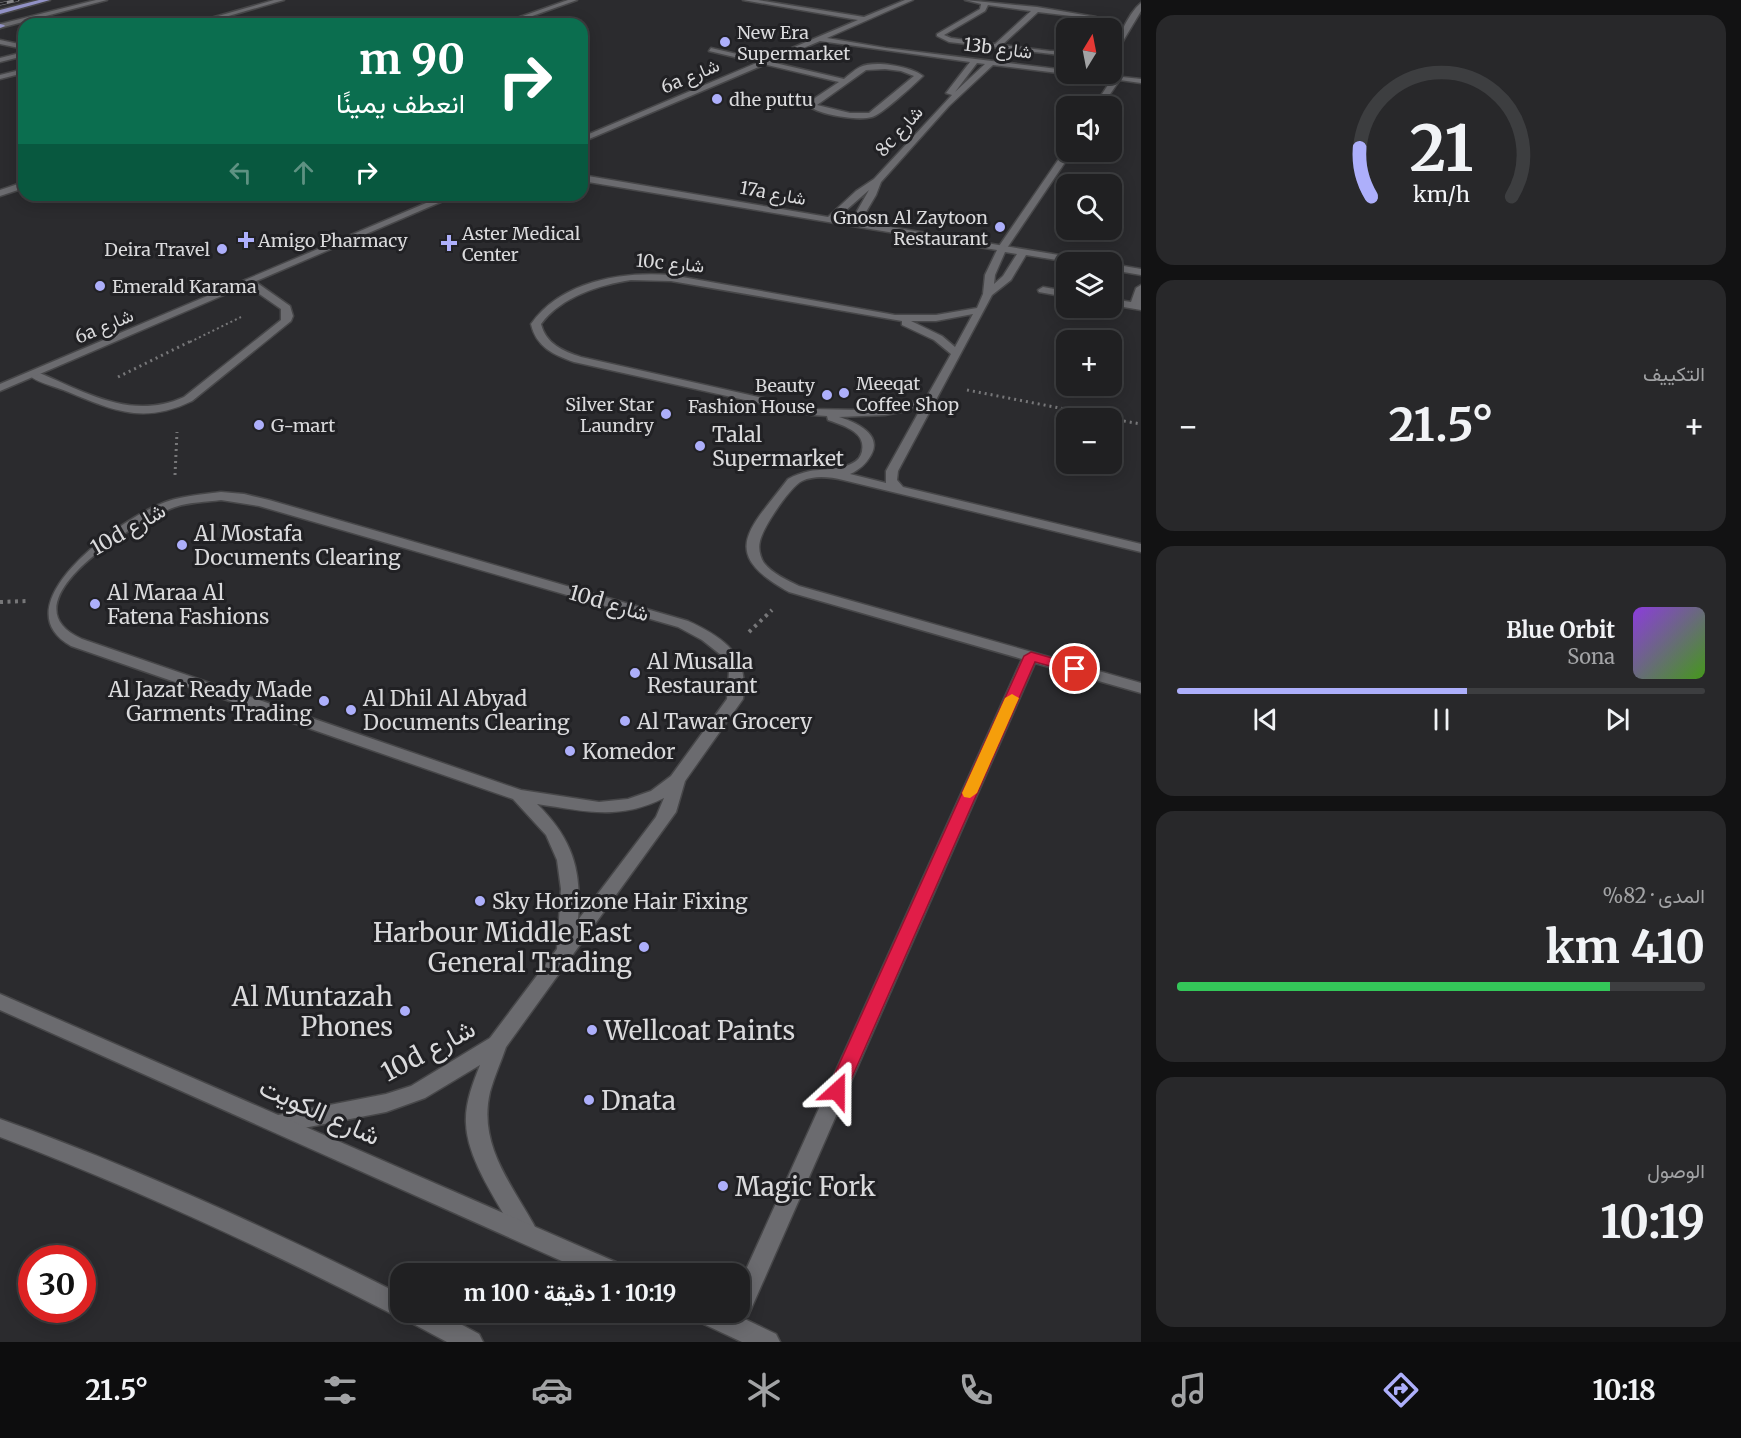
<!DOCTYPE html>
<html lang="ar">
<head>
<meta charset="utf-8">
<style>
	:root { --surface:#202022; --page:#28282a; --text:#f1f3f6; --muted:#a2a3a5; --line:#3d3e40; --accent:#adaffb }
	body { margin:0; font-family:Merriweather,Vazirmatn,serif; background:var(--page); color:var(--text); direction:rtl; height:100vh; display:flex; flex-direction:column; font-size:22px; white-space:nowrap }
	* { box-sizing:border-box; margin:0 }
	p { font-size:20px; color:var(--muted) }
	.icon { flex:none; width:33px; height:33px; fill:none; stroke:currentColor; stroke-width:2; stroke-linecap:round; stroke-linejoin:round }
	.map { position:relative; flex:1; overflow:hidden; direction:ltr }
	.sheet { display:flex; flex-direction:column; gap:15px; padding:15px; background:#121213; width:600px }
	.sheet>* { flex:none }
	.guide { position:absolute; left:18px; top:18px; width:570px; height:183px; border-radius:18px; box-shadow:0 3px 15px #0003,0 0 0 2px var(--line); direction:rtl; background:#0b6e4f; color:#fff; overflow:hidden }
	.needle { width:39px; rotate:10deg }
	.tools { position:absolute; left:1056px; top:18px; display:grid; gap:12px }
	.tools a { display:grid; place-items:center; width:66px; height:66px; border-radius:12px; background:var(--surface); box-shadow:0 3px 15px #0003,0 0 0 2px var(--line); font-size:30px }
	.speed { position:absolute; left:18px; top:1245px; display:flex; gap:12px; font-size:30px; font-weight:700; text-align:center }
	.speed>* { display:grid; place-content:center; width:78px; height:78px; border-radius:50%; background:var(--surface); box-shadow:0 3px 15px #0003,0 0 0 2px var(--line); line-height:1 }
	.speed .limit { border:9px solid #d22; background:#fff; color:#111 }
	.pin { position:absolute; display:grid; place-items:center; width:51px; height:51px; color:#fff; margin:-26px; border:3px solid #fff; border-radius:50%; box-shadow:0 2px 6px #0007 }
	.me { position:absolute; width:66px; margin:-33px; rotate:24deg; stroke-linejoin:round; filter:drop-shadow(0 0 4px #0008) }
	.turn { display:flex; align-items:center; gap:21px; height:126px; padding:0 24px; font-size:27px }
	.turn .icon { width:78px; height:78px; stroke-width:2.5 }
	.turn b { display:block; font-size:42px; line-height:51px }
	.lanes { display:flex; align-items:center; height:57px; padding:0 24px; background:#0003; justify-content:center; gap:30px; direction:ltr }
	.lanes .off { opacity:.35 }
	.big { font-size:45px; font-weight:700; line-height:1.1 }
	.sheet .tile { flex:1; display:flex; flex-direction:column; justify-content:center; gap:9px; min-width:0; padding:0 21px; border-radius:18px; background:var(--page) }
	.sheet .dial { align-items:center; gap:0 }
	.dial svg { height:156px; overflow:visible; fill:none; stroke:var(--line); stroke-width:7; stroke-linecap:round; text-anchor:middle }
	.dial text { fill:var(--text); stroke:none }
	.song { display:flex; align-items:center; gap:18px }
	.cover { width:72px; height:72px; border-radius:9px; background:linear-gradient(135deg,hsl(270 70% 55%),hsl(100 70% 35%)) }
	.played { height:6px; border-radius:3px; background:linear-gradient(90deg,var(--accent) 55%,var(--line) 55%) }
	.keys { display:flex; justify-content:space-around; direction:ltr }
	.heat { display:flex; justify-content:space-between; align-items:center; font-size:33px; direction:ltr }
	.charge { height:9px; border-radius:4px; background:linear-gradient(90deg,#34c759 82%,var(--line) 0) }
	.trip { position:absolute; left:390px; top:1263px; width:360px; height:60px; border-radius:18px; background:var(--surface); box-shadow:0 3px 15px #0003,0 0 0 2px var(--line); font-weight:700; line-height:60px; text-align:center; direction:rtl }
	.dock { display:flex; height:96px; justify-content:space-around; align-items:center; background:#0d0d0e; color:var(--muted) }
	.dock .icon { width:42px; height:42px }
	.dock .current { color:var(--accent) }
	.dock b { font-size:27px; color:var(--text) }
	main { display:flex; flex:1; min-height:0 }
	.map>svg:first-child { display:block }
</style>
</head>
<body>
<main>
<section class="sheet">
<div class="tile dial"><svg viewBox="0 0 100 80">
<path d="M14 69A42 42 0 1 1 86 69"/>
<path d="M14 69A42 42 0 0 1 8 44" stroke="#adaffb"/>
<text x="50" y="56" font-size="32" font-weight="700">21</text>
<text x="50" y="72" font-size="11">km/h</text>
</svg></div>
<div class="tile"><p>التكييف</p>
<div class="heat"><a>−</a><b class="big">21.5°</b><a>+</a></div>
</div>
<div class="tile">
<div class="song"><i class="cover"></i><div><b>Blue Orbit</b><p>Sona</p></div></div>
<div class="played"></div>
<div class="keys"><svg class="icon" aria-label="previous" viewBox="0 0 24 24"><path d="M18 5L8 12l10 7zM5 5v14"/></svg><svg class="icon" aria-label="pause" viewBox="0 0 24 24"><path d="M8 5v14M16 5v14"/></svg><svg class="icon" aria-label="next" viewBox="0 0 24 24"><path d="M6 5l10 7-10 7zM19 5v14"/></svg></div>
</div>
<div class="tile"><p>المدى · 82%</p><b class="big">410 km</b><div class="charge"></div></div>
<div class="tile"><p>الوصول</p><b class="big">10:19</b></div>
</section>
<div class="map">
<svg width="1141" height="1342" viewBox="0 0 1141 1342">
	<rect width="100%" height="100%" fill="#2b2b2e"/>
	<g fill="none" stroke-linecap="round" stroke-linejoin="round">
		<defs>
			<g id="lane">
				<polygon points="96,0 107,0 0,28 0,24"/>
				<path d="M965,0l72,7 59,10 -9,11h-6l7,-10 -50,-6 -36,33 48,6h8l8,-5v5l-6,4 -111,-13 -12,-6v-2l43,-25 1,-5zM988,5l43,6 -36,33 -44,-6 -7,-3 41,-24z"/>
				<polygon points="0,40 24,45 24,49 0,44"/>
				<path d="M711,48l133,31c5,-4 10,-9 16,-12 14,-7 51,-1 63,9 -8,8 -42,39 -51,41 -14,4 -52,-2 -63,-11l3,-6 27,-18 -130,-31zM885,69l16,2 13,5 -45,37h-19l-33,-8 49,-35z"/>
				<polygon points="24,52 24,56 0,62 0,58"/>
				<polygon points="1114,76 1121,78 1102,106 1094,106"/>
				<polygon points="1065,150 1072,152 1005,251 999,251 997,249"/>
				<path d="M245,280h8l37,26 3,10 -2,5 -99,80c-49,24 -80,9 -126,-10 -12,-5 -29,-8 -39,-17l2,-2h8c49,20 94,49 147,25l97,-77v-11l-36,-25z"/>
				<polygon points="1141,285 1141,310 1112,305 1112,299 1131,302 1136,288"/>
				<polygon points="1043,287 1066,291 1066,297 1039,292 1038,290"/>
			</g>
			<g id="street">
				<polygon points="274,0 284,0 201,24 190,24"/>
				<polygon points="568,0 577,0 510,24 500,24"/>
				<path d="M743,0h15l106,17 41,-17h8l-86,38 59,10 180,22v4h3h-3l-73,-9 -44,41 -68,76 -5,13 -16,27 223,37 5,3h-19l-43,-7 -15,25 -19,15 -94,176 -1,9 6,7 238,57v8l-298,-72c-13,-3 -28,-5 -41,1 -12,6 -39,46 -42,60 -2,7 0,16 4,22 9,11 23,17 35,23l342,97v10l-106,-30 -287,653 -8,3 -8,-3 -2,-4h10v-29l282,-624 -233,-67c-71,-39 -40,-62 -1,-113 7,-4 14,-6 22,-8 14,-3 57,1 52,-28 -2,-13 -23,-19 -34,-23l-1,-4 -15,-1 -238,-53c-20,-7 -38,-15 -43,-38 30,-43 91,-53 140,-49l224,40h41l41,-7 6,-14 2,-19 12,-25 -415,-69v-6l246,42 28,-26 18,-12 78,-84 -6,-2 24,-31 -150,-21 -238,101v-5l276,-117zM977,63l8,1 -30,28zM869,190l-17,30 -15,-2zM1005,252l12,2 -14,22 -9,8 1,-9zM631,280l40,1 231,40v4l32,15 17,14 -26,46 -63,10 -50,-1 -231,-52c-18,-6 -35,-13 -40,-33 20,-27 58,-39 90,-44zM973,314l-18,33 -13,-11 -31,-15h25zM921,408l-35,63v12l-36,-9c9,-4 16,-10 21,-19 12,-21 -16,-33 -32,-38l46,-2z"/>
				<path d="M1141,3v8l-18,30 -7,22 -4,2c0,-17 16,-52 29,-62z"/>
				<polygon points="24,69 24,73 0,79 0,75"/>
				<polygon points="1076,74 1095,74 1141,79 1141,83"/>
				<polygon points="24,182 24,188 0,196 0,190"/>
				<polygon points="445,195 457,195 0,391 0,384"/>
				<polygon points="1112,264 1141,269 1141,275 1112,270"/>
				<path d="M221,492l23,2 25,6 419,121c37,17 61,34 55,78l-58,82 -9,31 -170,235c-5,15 -12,30 -16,45 -12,52 20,90 44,133l3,7 -3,7 -8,3 -8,-3c-18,-34 -51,-78 -52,-116 -1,-20 7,-40 14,-58l-55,33 -39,14 -108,21 -7,-3 -3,-6 3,-6 7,-3 108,-21 25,-8 79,-48 67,-89 4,-60 -4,-29 -11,-25 -33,-36 -442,-153c-71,-40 46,-124 87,-141 20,-9 41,-10 63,-13zM221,500l38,6 419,121 24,13 19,15 8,17 -2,27 -56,77 -20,15 -23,8 -29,3 -78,-12 -439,-151c-82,-36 56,-119 93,-132 15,-5 31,-5 46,-7zM664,798l-8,19 -78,103c4,-49 -5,-81 -41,-116 48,7 81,17 127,-6z"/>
			</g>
			<g id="secondary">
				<polygon points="0,994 625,1266 628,1274 591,1274 0,1010"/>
				<path d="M0,1119c137,49 270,110 400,175v18h38l41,22 4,8h-36l-41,-22 -2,-5 -4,2 -8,-3c-128,-66 -258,-126 -392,-177z"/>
				<polygon points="692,1312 730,1312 776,1334 780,1342 742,1342 695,1320"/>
			</g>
			<g id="primary">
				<polygon points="39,0 50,0 0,14 0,10"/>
				<polygon points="0,24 4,25 5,26 0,28"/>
			</g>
		</defs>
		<use href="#lane" stroke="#474749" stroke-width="3"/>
		<use href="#street" stroke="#474749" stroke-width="3"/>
		<use href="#secondary" stroke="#474749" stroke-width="3"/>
		<use href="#primary" stroke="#474749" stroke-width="3"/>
		<polyline stroke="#777779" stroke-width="2" stroke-dasharray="2 3" stroke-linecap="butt" points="190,342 241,317"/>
		<g stroke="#777779" stroke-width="3" stroke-dasharray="2 4" stroke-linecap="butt">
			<polyline points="118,377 193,340"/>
			<polyline points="967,390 1111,418"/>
			<polyline points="1112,419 1141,424"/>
			<polyline points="175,475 177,432"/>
		</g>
		<g stroke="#777779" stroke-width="4" stroke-dasharray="3 4.5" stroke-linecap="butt">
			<polyline points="0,602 26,601"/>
			<polyline points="749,632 772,610"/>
		</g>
		<use href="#lane" fill="#6b6b6f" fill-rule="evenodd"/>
		<use href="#street" fill="#6b6b6f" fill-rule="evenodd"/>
		<use href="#secondary" fill="#6b6b6f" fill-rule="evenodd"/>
		<use href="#primary" fill="#9191c5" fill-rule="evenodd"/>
		<defs>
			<polyline id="rail" points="0,4 18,0"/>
		</defs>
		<use href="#rail" stroke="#868689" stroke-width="3"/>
		<use href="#rail" stroke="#212124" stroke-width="2" stroke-dasharray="7" stroke-linecap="butt"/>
	</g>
	<polygon fill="#e11d48" stroke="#92132f" stroke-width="1.5" points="1031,652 1080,666 1082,669 1075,673 1035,662 846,1091 843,1096 837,1099 830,1096 827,1091 1024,656"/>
	<polygon fill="#f59e0b" points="1012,694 1019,698 977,793 970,798 964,797 962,793 1005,698"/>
	<g fill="#adaffb" stroke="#212124" stroke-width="2">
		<circle cx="725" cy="42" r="6"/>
		<circle cx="717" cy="99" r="6"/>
		<circle cx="1000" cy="227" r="6"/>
		<path d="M243 231h6v6h6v6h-6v6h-6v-6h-6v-6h6z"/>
		<path d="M446 234h6v6h6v6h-6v6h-6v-6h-6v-6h6z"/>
		<circle cx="222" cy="249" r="6"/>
		<circle cx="100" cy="286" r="6"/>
		<circle cx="844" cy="393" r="6"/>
		<circle cx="827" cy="395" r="6"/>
		<circle cx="666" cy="414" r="6"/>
		<circle cx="259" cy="425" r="6"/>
		<circle cx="700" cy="446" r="6"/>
		<circle cx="182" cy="545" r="6"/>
		<circle cx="95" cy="604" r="6"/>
		<circle cx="635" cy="673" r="6"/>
		<circle cx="324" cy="701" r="6"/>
		<circle cx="351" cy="710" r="6"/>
		<circle cx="625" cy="721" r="6"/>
		<circle cx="570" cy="751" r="6"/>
		<circle cx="480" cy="901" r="6"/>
		<circle cx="644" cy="947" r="6"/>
		<circle cx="405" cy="1011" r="6"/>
		<circle cx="592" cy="1030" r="6"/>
		<circle cx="589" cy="1100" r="6"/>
		<circle cx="723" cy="1186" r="6"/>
	</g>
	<g text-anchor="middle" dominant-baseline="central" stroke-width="6" stroke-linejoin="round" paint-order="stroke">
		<g font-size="18" fill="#dadadc" stroke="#212124" text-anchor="start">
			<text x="737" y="32">New Era<tspan x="737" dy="21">Supermarket</tspan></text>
			<text x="729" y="99">dhe puttu</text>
			<text x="988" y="217" text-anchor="end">Gnosn Al Zaytoon<tspan x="988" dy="21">Restaurant</tspan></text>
			<text x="462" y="233">Aster Medical<tspan x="462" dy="21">Center</tspan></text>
			<text x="258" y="240">Amigo Pharmacy</text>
			<text x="210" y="249" text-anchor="end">Deira Travel</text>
			<text x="112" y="286">Emerald Karama</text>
			<text x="856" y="383">Meeqat<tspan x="856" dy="21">Coffee Shop</tspan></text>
			<text x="815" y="385" text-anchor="end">Beauty<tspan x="815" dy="21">Fashion House</tspan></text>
			<text x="654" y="404" text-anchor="end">Silver Star<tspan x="654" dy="21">Laundry</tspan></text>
			<text x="271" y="425">G-mart</text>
		</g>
		<g font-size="18" fill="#dadadc" stroke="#212124">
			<text transform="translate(998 48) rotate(7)">13b شارع</text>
			<text transform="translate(690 76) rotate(-23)">6a شارع</text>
			<text transform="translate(899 131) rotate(-48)">8c شارع</text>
			<text transform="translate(773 193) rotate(10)">17a شارع</text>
			<text transform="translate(670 263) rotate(5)">10c شارع</text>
			<text transform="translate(104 326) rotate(-23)">6a شارع</text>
		</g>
		<g font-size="21" fill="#dadadc" stroke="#212124" text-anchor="start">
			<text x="712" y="434">Talal<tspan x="712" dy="24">Supermarket</tspan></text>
			<text x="194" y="533">Al Mostafa<tspan x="194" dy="24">Documents Clearing</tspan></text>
			<text x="107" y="592">Al Maraa Al<tspan x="107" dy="24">Fatena Fashions</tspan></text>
			<text x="647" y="661">Al Musalla<tspan x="647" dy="24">Restaurant</tspan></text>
			<text x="312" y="689" text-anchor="end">Al Jazat Ready Made<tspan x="312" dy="24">Garments Trading</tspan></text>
			<text x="363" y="698">Al Dhil Al Abyad<tspan x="363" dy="24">Documents Clearing</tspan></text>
			<text x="637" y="721">Al Tawar Grocery</text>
			<text x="582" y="751">Komedor</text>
			<text x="492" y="901">Sky Horizone Hair Fixing</text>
		</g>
		<g font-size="21" fill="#dadadc" stroke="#212124">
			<text transform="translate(128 529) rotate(-30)">10d شارع</text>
			<text transform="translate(609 603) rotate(16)">10d شارع</text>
		</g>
		<g font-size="26" fill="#dadadc" stroke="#212124" text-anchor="start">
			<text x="632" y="932" text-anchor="end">Harbour Middle East<tspan x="632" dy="30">General Trading</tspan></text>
			<text x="393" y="996" text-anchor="end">Al Muntazah<tspan x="393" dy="30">Phones</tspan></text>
			<text x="604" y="1030">Wellcoat Paints</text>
			<text x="601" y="1100">Dnata</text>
			<text x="735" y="1186">Magic Fork</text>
		</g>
		<g font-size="26" fill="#dadadc" stroke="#212124">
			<text transform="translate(428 1050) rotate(-28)">10d شارع</text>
			<text transform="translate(320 1111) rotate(24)">شارع الكويت</text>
		</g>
	</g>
</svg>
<div class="tools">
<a><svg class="needle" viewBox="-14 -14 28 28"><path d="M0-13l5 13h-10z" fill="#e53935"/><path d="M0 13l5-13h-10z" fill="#a2a3a5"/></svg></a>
<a><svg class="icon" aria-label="sound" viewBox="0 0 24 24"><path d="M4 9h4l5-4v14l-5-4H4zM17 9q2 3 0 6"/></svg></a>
<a><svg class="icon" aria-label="search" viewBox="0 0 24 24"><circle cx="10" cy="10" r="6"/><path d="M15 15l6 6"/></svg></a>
<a><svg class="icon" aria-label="layers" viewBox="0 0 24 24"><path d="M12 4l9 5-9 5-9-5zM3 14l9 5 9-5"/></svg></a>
<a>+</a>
<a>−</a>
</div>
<div class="speed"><div class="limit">30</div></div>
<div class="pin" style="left:1075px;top:669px;background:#d93025"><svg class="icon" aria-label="arrive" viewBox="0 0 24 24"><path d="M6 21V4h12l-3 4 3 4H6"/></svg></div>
<svg class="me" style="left:837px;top:1091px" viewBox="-20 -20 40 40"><path d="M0-17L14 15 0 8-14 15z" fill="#e11d48" stroke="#fff" stroke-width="4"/></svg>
<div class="trip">10:19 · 1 دقيقة · 100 m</div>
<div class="guide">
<div class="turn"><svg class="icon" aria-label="right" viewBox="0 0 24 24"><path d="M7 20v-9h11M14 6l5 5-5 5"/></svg><div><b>90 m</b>انعطف يمينًا</div></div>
<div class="lanes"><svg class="icon off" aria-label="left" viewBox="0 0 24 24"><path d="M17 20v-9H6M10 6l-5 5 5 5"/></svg><svg class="icon off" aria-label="ahead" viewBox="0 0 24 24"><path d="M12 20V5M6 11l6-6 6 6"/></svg><svg class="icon" aria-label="right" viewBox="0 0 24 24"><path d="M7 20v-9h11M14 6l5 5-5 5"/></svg></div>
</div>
</div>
</main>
<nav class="dock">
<b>10:18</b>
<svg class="icon current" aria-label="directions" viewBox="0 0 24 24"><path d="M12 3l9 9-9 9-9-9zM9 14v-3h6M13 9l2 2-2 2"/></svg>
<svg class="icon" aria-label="music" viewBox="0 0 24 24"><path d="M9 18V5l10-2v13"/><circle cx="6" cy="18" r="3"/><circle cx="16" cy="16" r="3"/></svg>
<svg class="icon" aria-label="phone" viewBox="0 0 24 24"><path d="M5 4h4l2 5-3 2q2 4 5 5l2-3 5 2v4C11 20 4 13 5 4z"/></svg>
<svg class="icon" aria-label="climate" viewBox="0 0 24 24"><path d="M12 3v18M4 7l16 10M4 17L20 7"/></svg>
<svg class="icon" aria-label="car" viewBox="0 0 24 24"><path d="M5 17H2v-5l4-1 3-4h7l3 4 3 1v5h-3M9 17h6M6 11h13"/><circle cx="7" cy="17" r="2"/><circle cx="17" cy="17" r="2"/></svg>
<svg class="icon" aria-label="filters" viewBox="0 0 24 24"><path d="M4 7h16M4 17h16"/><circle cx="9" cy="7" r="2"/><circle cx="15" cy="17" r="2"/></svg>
<b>21.5°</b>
</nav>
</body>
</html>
